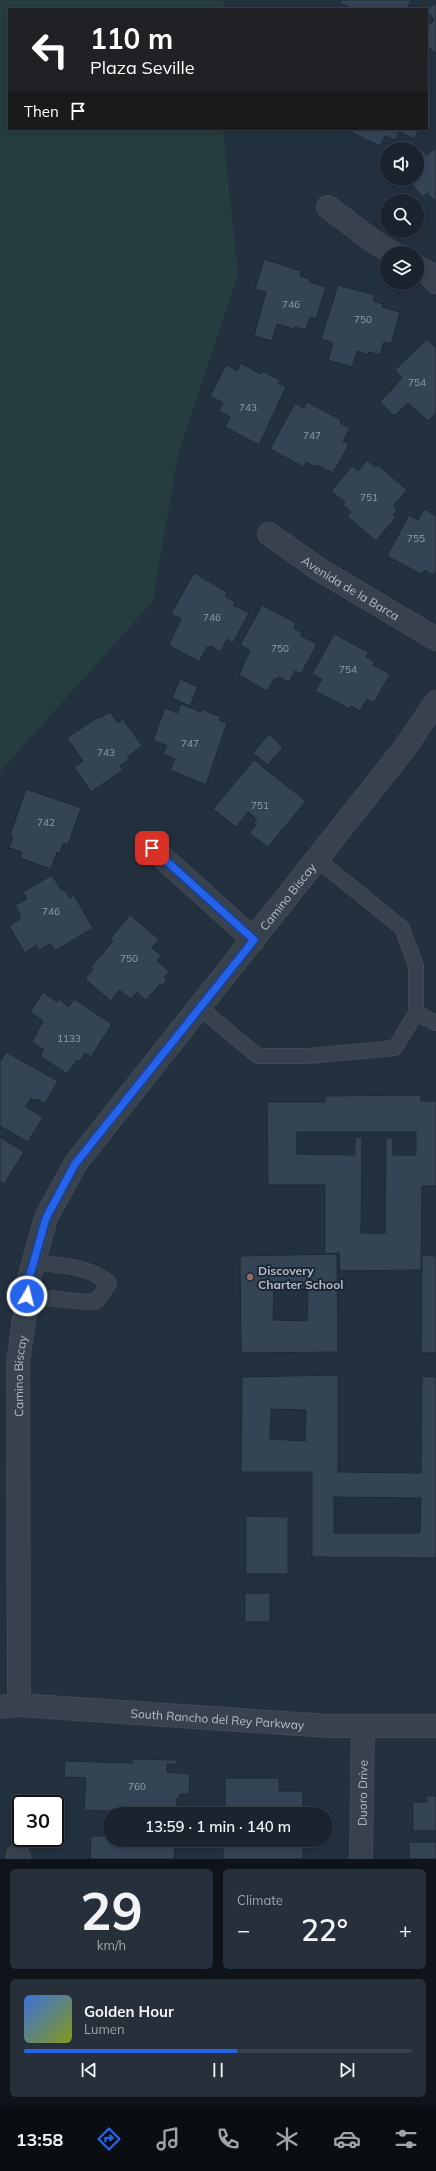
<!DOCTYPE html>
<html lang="en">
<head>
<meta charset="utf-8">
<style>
	:root { --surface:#1a242e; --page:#27303a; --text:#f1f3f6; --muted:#9fa4aa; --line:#38414a; --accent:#2563eb }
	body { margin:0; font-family:Mulish,sans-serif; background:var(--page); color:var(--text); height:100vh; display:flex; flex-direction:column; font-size:15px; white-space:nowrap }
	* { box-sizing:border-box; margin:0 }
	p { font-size:13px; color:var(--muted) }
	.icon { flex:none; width:22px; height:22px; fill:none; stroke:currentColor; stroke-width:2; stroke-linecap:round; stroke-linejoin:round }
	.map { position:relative; height:1859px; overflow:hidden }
	.side { display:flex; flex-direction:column; gap:10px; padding:10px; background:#0e1419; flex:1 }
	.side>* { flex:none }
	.top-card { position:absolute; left:8px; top:8px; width:420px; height:122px; border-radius:0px; box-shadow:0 2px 6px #0003,0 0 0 1px var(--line); background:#202124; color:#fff; overflow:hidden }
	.tools { position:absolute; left:380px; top:142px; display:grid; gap:8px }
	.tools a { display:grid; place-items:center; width:44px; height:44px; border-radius:50%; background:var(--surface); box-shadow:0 2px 6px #0003,0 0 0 1px var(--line); font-size:20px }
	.speed { position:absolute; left:12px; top:1795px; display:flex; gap:8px; font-size:20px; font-weight:700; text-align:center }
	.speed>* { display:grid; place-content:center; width:52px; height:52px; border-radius:50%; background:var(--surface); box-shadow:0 2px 6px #0003,0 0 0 1px var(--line); line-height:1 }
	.speed .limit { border:2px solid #111; border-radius:6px; background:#fff; color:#111 }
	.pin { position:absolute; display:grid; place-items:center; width:34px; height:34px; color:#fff; margin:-17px; border-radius:8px; box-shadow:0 2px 6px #0006 }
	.me { position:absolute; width:44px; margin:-22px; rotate:8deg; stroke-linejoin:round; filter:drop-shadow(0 0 3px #0008) }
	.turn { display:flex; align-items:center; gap:14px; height:84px; padding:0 16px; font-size:18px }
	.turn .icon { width:52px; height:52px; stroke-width:2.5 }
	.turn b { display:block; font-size:28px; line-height:34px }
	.then { display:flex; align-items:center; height:38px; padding:0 16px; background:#0003; gap:8px; font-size:15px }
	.big { font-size:30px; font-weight:600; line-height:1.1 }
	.side .widget { flex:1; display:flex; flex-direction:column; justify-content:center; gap:6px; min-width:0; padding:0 14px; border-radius:6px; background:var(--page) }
	.side .dial { align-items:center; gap:0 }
	.dial b { font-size:52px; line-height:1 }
	.song { display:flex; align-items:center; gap:12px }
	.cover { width:48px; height:48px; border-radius:6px; background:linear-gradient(135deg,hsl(220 70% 55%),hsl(70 70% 35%)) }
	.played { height:4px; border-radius:2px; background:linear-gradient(90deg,var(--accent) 55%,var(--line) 55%) }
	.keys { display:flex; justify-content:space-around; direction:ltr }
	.heat { display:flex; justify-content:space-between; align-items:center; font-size:22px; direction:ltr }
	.side .tiles { flex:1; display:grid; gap:10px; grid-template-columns:1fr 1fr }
	.widget:last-child { grid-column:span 2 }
	.trip { position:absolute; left:103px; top:1807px; width:230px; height:40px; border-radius:20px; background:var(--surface); box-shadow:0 2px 6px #0003,0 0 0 1px var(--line); font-weight:600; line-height:40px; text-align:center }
	.tabs { display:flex; height:64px; justify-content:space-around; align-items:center; background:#0a0e12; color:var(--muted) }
	.tabs .icon { width:28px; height:28px }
	.tabs .selected { color:var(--accent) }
	.tabs b { font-size:18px; color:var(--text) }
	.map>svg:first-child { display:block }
</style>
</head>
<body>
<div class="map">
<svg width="436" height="1859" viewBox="0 0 436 1859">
	<rect width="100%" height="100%" fill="#23303e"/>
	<polygon fill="#253d3f" points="0,0 226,0 222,9 9,9 9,129 223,129 238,275 178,454 153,601 0,772"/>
	<g fill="#354455" stroke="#1e2935" fill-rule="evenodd">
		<polygon points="341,0 411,0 407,9 354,9 340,3"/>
		<polygon points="436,2 436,54 427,46 427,27 434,20 427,11"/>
		<polygon points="419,129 415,139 399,132 395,140 385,136 380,146 346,130"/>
		<polygon points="436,147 436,199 435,201 427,193 423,197 407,179 417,179 417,151 419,148 427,155"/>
		<polygon points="264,259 301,271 300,276 310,279 309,282 326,287 316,319 310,317 306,330 295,327 294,329 277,324 272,341 254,336 266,292 255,289"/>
		<polygon points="338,285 375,295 373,301 384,304 382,307 400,312 391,344 384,342 380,355 369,352 368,355 357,351 352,367 328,360 333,344 331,342 321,339"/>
		<polygon points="427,339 436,348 436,413 428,421 408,403 394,416 380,402 402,378 395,370"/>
		<polygon points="241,363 260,374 262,371 280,380 278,383 286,387 259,445 225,427 230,417 219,411 223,403 210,396 226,365 237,371"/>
		<polygon points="307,402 341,420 340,423 350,428 343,441 349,444 333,473 317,465 316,467 306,462 304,467 270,449 295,403 304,408"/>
		<polygon points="367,460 376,468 378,465 407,490 393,506 397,510 393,515 396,517 376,541 347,516 351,512 343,505 345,502 331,491 352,466 358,471"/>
		<polygon points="424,509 436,516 436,572 435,572 433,575 424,570 421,574 387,556 409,515 418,520"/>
		<polygon points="194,573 227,592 225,596 235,602 233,605 249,613 233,643 227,639 221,652 210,646 209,648 207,647 199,662 169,645 181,619 171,614"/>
		<polygon points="262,605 296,623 294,628 302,633 301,636 317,644 301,674 295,671 289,682 279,677 278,679 275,678 267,691 239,675 250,650 240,645"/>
		<polygon points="334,634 368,652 366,657 375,662 373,665 390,674 374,703 367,699 360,711 351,706 350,709 315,691 322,679 312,674"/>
		<polygon points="180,679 198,687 190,706 172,698"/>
		<polygon points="181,704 201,712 201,709 221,717 219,720 227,723 206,785 170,770 175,759 163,754 167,746 153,740 165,708 177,713"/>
		<polygon points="110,712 118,723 123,719 142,746 127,757 130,759 120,766 123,770 91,792 74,767 83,761 67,738 98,717 100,718"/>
		<polygon points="269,734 283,747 268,765 253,753"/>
		<polygon points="254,760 306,801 268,847 249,833 256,825 253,823 257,819 248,812 236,827 213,809"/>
		<polygon points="26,789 81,808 68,845 63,843 60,853 57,852 51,869 20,858 22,852 9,848 13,837 10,835"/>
		<polygon points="52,875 61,890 64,889 70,898 74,895 93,928 55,951 50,944 39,950 36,945 25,953 9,926 20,919 19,917 21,916 15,905 27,899 23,892"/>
		<polygon points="130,915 159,939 152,948 161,955 157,961 169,971 164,977 167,980 162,986 160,984 146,1000 137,992 131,999 119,990 111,1001 85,979 93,969 91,967 113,941 110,939"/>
		<polygon points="43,992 57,1002 59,999 69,1007 74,999 112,1024 91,1057 85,1053 79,1062 77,1060 67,1074 40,1056 44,1050 32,1042 43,1021 30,1012"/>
		<polygon points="6,1052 58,1081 45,1104 37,1099 36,1101 31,1098 26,1107 43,1117 28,1142 0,1126 0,1062"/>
		<path d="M421,1095v6h15v85h-14l-1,84 -81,1 -1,-18 -14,1v-69h-57l-1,-83h58v-6zM297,1132h119v23h-23v-17h-7l-1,95h-24l1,-96h-7v18l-58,-1z"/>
		<polygon points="0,1137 24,1152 4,1184 0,1181"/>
		<path d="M337,1254l1,98 -97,1 -1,-97zM274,1287l34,2 -1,32 -34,-1z"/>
		<polygon points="422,1255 436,1256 436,1353 421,1353"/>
		<path d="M338,1375v97l83,1 1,-97 14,1v181l-124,-1v-85h-71l1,-95zM271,1409l35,1 -1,31 -35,-2zM334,1497l87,1 -1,35h-86z"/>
		<polygon points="246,1516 288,1517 288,1574 246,1574"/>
		<rect x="245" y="1593" width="25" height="29"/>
		<polygon points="132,1759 177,1760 176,1764 167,1764 167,1772 190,1774 189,1794 181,1794 177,1799 176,1814 84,1810 86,1778 64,1777 65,1761 132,1763"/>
		<polygon points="225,1778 279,1778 279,1791 303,1791 303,1814 225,1814"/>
		<polygon points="426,1796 436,1796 436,1831 413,1831 413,1802 427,1802"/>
		<polygon points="104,1829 110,1830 110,1840 175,1842 174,1859 90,1859 91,1836 103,1836"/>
		<rect x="223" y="1840" width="80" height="19"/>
		<rect x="409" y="1842" width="27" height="17"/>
	</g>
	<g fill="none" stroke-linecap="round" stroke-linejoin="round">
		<defs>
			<g id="service">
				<polyline points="200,1008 258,1056 308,1056 395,1048 416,1013 416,966 402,928 317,859"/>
				<polyline points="416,1013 436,1023"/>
				<path d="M27,1296l59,6 11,-1 12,-18c-22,-18 -48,-17 -75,-21"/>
			</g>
			<g id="minor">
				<polyline points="328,207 373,241 393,253"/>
				<polyline points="417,267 428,273 436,282"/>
				<path id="s1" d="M269,534l51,36 116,69"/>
				<polyline points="152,848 254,940"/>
				<path id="s2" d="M19,1705l-1,-342 12,-88 16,-57 29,-54 329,-415 32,-47"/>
				<polyline points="18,1855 19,1859"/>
				<path id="s3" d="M361,1859l2,-132"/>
			</g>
			<g id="tertiary">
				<path id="s4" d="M0,1707l19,-2 309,21h108"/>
			</g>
		</defs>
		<use href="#service" stroke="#404b57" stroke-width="16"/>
		<use href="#minor" stroke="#404b57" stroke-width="24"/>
		<use href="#tertiary" stroke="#404b57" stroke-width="24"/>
		<use href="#service" stroke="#37424e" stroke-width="14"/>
		<use href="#minor" stroke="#37424e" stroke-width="22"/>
		<use href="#tertiary" stroke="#37424e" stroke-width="22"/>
	</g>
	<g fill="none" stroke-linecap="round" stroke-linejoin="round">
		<defs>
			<polyline id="route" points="27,1296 30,1275 46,1218 75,1164 254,940 152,848"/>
		</defs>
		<use href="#route" stroke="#184099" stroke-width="10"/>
		<use href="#route" stroke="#2563eb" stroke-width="7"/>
	</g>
	<circle fill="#8d6e63" stroke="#1c2733" stroke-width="1.5" cx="250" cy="1277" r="4"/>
	<g text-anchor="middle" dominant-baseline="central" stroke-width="4" stroke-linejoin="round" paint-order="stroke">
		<g font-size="10" fill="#929caa">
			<text x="291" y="304">746</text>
			<text x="363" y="319">750</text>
			<text x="417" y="382">754</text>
			<text x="248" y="407">743</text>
			<text x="312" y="435">747</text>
			<text x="369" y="497">751</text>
			<text x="416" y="538">755</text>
			<text x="212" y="617">746</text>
			<text x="280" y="648">750</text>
			<text x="348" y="669">754</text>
			<text x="190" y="743">747</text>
			<text x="106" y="752">743</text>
			<text x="260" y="805">751</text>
			<text x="46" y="822">742</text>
			<text x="51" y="911">746</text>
			<text x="129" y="958">750</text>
			<text x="69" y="1038">1133</text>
			<text x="137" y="1786">760</text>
		</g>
		<g font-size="12" fill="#b3bcc9" stroke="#1c2733">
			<text stroke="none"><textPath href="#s1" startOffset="98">Avenida de la Barca</textPath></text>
			<text stroke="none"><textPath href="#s2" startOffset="893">Camino Biscay</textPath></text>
			<text stroke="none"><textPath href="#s2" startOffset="329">Camino Biscay</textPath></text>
			<text stroke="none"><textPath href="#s4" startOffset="218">South Rancho del Rey Parkway</textPath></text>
			<text stroke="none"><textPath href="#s3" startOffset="66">Duoro Drive</textPath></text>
		</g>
		<g font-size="12" font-weight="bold" fill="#b3bcc9" stroke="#1c2733" text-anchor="start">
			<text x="258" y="1270">Discovery<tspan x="258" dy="14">Charter School</tspan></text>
		</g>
	</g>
</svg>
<div class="tools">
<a><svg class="icon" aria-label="sound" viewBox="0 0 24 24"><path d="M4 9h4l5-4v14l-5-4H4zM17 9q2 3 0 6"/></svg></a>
<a><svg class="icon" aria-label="search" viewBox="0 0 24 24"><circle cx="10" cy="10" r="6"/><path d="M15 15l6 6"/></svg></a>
<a><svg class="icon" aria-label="layers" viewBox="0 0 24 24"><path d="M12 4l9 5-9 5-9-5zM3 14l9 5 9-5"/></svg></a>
</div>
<div class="speed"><div class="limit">30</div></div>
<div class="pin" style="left:152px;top:848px;background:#d93025"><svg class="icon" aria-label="arrive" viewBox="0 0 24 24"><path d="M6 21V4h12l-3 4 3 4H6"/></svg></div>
<svg class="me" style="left:27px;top:1296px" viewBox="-20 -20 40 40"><circle r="17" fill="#2563eb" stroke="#fff" stroke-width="3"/><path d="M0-11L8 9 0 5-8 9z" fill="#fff"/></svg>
<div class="trip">13:59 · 1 min · 140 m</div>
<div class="top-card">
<div class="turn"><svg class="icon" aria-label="left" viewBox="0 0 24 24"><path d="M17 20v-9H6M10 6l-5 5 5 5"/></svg><div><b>110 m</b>Plaza Seville</div></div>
<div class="then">Then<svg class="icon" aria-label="arrive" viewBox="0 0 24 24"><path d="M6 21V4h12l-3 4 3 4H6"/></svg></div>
</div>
</div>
<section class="side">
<div class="tiles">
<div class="widget dial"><b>29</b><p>km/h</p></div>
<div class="widget"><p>Climate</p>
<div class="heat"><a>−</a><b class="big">22°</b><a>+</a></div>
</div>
<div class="widget">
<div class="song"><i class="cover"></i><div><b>Golden Hour</b><p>Lumen</p></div></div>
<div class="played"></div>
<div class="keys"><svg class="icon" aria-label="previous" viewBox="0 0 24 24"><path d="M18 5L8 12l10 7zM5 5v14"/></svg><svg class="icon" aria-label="pause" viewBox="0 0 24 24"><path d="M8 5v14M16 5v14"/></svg><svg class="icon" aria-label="next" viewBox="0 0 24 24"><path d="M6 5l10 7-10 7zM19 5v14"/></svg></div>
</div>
</div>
</section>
<nav class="tabs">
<b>13:58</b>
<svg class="icon selected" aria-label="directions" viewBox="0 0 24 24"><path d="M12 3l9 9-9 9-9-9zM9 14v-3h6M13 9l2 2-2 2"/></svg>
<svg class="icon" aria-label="music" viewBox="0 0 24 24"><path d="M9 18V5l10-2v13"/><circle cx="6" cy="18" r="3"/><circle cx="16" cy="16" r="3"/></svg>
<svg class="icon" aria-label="phone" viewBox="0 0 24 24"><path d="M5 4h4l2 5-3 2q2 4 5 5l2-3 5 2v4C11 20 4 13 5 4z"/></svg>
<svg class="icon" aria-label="climate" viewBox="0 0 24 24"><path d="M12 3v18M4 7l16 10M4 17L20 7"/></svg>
<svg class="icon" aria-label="car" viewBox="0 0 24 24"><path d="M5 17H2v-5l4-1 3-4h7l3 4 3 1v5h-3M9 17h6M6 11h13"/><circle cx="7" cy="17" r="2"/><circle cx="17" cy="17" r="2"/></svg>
<svg class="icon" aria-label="filters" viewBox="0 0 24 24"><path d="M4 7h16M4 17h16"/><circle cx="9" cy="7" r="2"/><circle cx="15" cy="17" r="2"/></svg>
</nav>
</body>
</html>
